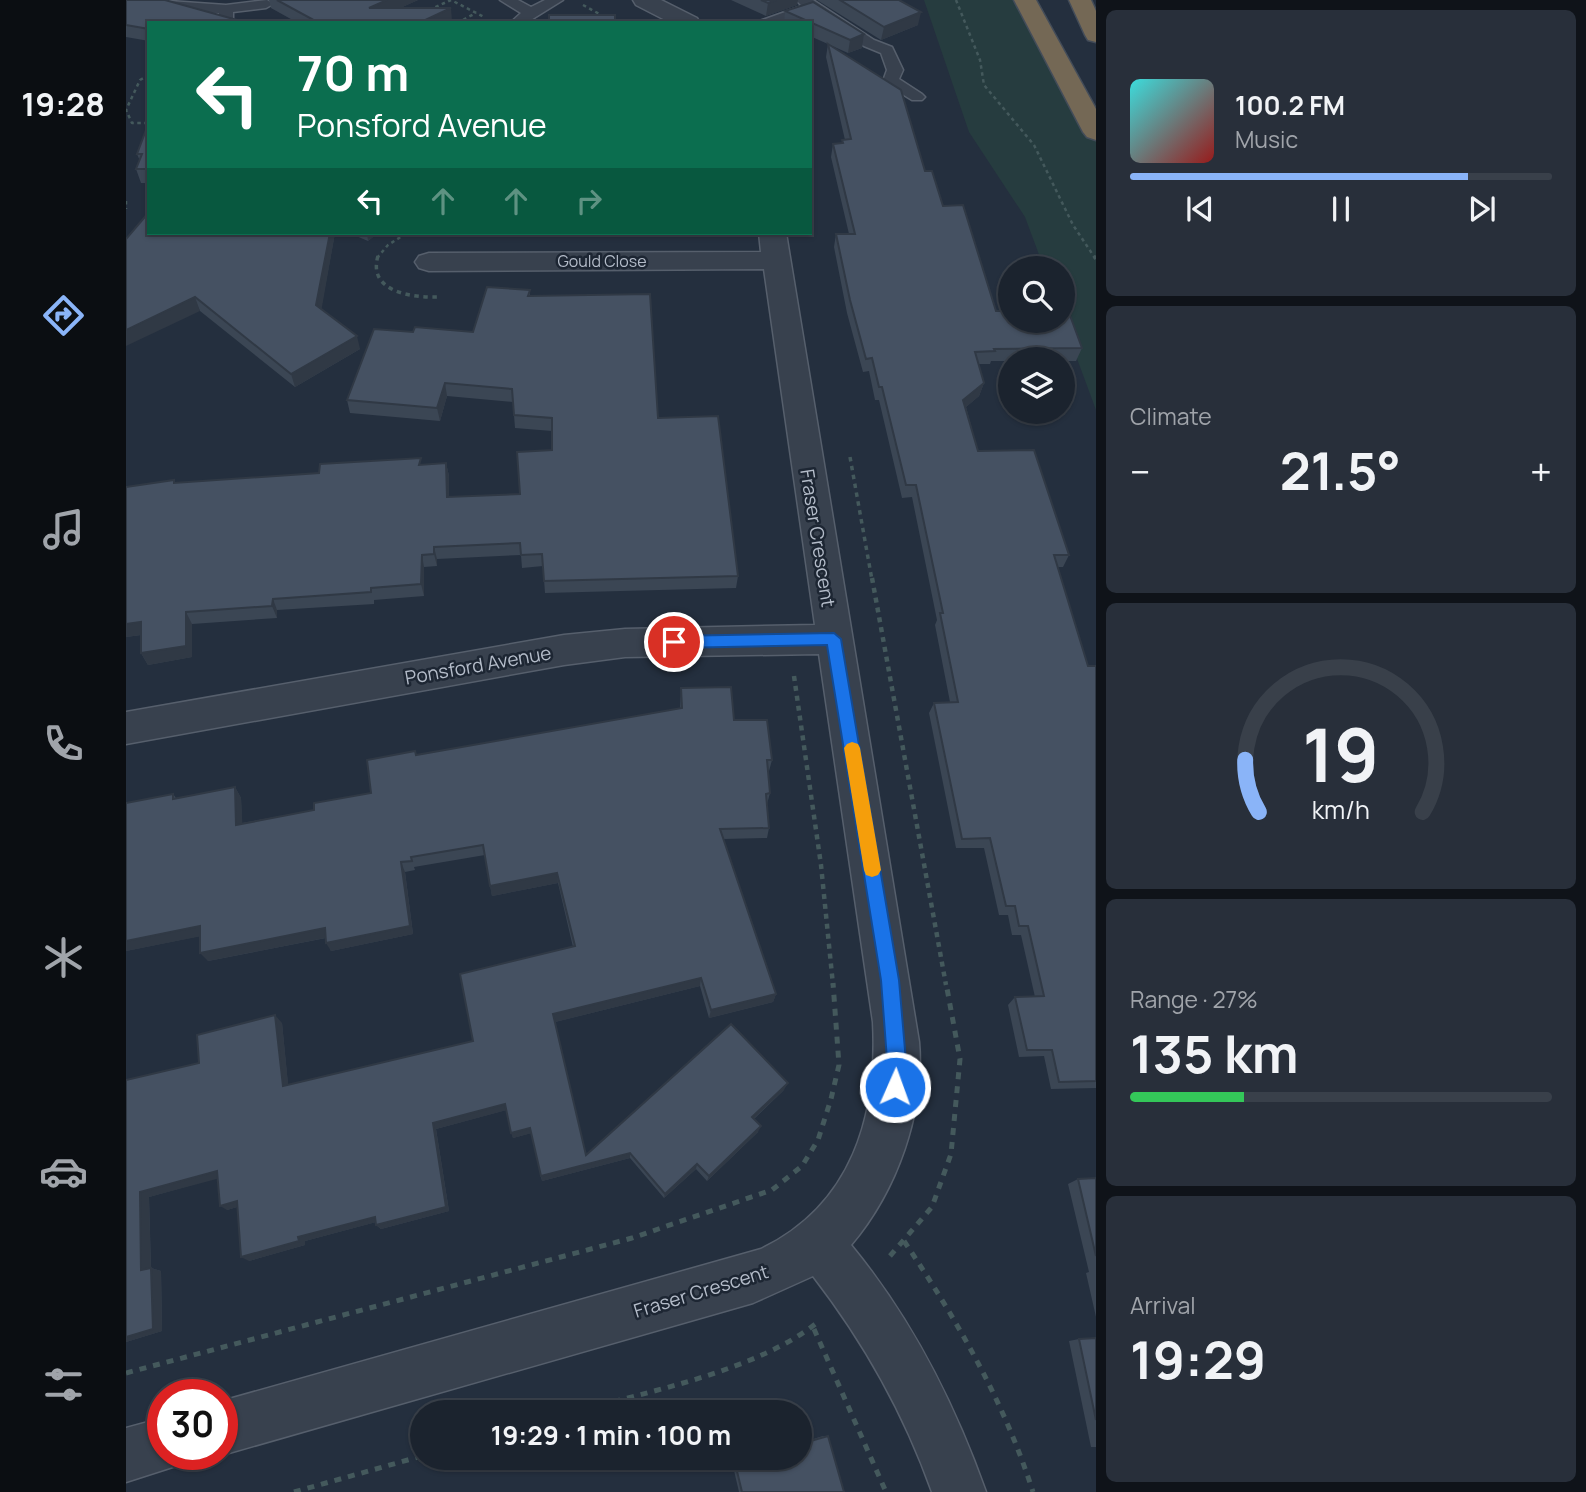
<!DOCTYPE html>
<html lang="en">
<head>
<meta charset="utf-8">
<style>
	:root { --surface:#1b232e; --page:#282f3a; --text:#f1f3f6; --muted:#a0a4aa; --line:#39404a; --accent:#8ab4f8 }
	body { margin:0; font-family:Manrope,sans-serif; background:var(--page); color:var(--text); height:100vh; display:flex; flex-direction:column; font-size:26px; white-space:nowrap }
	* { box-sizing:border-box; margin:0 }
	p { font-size:23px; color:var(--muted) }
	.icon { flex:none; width:38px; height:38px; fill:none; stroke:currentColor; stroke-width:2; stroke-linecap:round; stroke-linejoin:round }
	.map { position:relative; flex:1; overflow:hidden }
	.side { display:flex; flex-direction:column; gap:10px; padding:10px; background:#0f1319; width:490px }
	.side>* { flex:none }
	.banner { position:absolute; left:21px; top:21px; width:665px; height:214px; border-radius:0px; box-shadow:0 2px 5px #0004,0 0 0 2px var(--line); background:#0b6e4f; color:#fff; overflow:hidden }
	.controls { position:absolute; left:872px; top:256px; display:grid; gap:14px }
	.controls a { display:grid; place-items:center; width:77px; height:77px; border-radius:50%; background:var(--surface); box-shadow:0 2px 5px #0004,0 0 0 2px var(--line); font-size:35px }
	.speed { position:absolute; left:21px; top:1379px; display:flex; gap:14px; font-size:35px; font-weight:700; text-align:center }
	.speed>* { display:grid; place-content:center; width:91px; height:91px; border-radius:50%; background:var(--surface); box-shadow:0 2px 5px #0004,0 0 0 2px var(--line); line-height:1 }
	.speed .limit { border:10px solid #d22; background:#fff; color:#111 }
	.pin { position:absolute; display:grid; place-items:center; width:60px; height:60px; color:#fff; margin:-30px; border:4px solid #fff; border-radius:50%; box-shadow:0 2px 7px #0007 }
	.me { position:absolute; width:77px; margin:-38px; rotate:2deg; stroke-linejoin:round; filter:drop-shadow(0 0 5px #0008) }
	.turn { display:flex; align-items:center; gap:24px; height:147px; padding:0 35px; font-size:32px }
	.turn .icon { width:91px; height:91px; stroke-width:2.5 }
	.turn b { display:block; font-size:49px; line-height:60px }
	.lanes { display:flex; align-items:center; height:66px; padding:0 35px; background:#0003; justify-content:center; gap:35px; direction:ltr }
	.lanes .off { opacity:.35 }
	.big { font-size:52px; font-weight:700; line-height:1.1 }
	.side .widget { flex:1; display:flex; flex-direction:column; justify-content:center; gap:10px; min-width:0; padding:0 24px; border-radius:10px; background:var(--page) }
	.side .dial { align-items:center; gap:0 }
	.dial svg { height:182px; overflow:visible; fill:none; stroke:var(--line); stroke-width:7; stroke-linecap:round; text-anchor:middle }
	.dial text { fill:var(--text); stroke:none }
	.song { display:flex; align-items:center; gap:21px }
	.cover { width:84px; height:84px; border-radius:10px; background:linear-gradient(135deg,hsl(180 70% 55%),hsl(0 70% 35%)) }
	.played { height:7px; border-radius:4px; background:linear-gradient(90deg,var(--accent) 80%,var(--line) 80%) }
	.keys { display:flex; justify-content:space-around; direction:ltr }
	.heat { display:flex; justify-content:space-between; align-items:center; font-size:38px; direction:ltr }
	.charge { height:10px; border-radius:5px; background:linear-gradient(90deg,#34c759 27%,var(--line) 0) }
	.trip { position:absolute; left:284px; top:1400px; width:402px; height:70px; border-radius:35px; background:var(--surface); box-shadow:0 2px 5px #0004,0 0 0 2px var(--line); font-weight:700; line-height:70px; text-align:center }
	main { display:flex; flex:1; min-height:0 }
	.tab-bar { display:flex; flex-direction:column; width:126px; justify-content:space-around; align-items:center; background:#0b0e12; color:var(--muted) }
	.tab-bar .icon { width:49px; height:49px }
	.tab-bar .selected { color:var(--accent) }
	.tab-bar b { font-size:32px; color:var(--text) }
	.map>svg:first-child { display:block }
</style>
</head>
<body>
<main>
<nav class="tab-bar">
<b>19:28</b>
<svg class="icon selected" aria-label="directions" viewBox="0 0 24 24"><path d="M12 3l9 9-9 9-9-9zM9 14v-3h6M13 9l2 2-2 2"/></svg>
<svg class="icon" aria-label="music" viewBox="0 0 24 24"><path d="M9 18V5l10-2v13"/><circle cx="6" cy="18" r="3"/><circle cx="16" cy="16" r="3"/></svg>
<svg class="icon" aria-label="phone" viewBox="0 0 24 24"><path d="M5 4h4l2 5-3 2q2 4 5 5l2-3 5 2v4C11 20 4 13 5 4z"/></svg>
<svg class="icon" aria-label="climate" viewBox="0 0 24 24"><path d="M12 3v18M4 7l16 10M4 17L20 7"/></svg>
<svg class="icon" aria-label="car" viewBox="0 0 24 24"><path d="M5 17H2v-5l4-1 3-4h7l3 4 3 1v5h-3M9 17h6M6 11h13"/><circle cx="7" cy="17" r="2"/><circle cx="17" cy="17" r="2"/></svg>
<svg class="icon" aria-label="filters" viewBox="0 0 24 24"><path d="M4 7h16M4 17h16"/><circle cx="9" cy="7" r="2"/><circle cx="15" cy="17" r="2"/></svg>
</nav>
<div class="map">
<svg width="970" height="1492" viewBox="0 0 970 1492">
	<rect width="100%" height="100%" fill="#242f3e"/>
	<polygon fill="#263c3f" points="798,0 899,0 970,132 970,410 936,318 936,268 918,268 899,217 843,132"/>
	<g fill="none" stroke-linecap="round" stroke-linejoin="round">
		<defs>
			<g id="lane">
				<polygon points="29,0 100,5 141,0 147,4 140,8 107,12 107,23 93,23 93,13 55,12"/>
				<polygon points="374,0 392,0 405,7 419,0 437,0 400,23 384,23 395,13"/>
				<polygon points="670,0 687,0 748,40 766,47 777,70 773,79 796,94 799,97 796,100 786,100 760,84 757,81 761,70 755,53 738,46 686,12 651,23 628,23 676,6"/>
			</g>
			<g id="street">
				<polygon points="507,0 535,0 571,18 574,23 545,23 510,5"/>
				<path d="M633,233h27l133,809c6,70 -22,149 -68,203 61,74 103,157 135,247h-54c-28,-79 -68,-150 -119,-216l-60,27 -531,152 -1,-1 1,-53 539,-152c91,-44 117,-133 112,-227l-54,-368 -194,3 -61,8 -438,79v-32l438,-77 61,-6 190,-4 -51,-356 -335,2 -10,-3 -4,-6 4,-6 10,-3 332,-1z"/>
				<polygon points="37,1418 37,1454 60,1454 56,1464 0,1482 0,1428"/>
			</g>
			<g id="highway">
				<polygon points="888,0 910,0 970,109 970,140 961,137 957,132"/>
				<polygon points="943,0 965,0 970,11 970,42 962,40 959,35"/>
			</g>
		</defs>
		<use href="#lane" stroke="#565f6c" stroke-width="3"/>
		<use href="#street" stroke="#565f6c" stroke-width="3"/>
		<use href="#highway" stroke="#434c59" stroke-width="3"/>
		<g stroke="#44595c" stroke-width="2.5" stroke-dasharray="3.5 3.5" stroke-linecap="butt">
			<polyline points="830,0 854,60 858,85 908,145 947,225 969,258"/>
			<polyline points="457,5 477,16"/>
			<polyline points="303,10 325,0 358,17"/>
			<polyline points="331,23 350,13"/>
			<polyline points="23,75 14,80 0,110 6,123 23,123"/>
			<polyline points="0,201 0,209"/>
			<polyline points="251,258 262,245 281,233"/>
		</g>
		<g stroke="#44595c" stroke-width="3.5" stroke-dasharray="4.5 4.5" stroke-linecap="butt">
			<path d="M252,256c-11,36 35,42 61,41"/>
			<polyline points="968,256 970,259"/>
			<polyline points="724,457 746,580"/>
		</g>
		<g stroke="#44595c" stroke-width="4.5" stroke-dasharray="5 5" stroke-linecap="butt">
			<polyline points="746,578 820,985"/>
			<polyline points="668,676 695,865 707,985"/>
		</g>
		<g stroke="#44595c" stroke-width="5" stroke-dasharray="7 7" stroke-linecap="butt">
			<path d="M778,1241c53,79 100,160 129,251"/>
			<polyline points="764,1256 806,1207 825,1154 834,1059 820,983"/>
			<polyline points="688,1329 760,1492"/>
			<polyline points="0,1373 506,1238 646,1190 676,1166 692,1140 705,1099 713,1065 707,983"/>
			<path d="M447,1412c74,-20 187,-42 246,-91"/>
			<polyline points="168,1492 296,1456"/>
		</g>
		<use href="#lane" fill="#38414e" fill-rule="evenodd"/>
		<use href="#street" fill="#38414e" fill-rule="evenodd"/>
		<use href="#highway" fill="#746855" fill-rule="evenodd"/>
	</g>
	<g fill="#3b4654">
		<polygon points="0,0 23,23 23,41 0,37"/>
		<polygon points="143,0 292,0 274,8 326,21 323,23 172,23 145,8"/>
		<polygon points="605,0 672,0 671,5 640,16"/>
		<polygon points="691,0 773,0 792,25 755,40"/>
		<polygon points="659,11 738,34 736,48 722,53 684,36 684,23 658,23"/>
		<polygon points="702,44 799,171 870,311 956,348 950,361 936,361 936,359 884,359 884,361 865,361 864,364 852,364 858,383 853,396 840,407 852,451 943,555 937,567 932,567 962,666 970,666 970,1088 925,1089 918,1056 893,1057 882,1005 889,997 909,997 895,935 886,935 882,915 873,915 858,848 830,848 803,713 808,703 824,702 809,625 811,620 786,497 776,498 753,400 749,400 743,371 737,372 721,313 708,247 710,234 723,234 705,157 707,144 716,143 716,140 719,140 700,57"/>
		<polygon points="23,122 23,183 15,183 10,169 14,161 11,154"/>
		<polygon points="23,212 209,233 195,309 234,349 169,387 74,311"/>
		<polygon points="223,233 252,233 242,241"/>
		<polygon points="404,290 404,296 532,418 612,576 610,588 419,593 417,566 396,568 395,555 311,559 311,566 298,567 298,596 248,600 248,604 151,610 151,618 66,624 66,657 22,665 15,653 15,635 0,637 0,487 320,463 323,476 323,497 394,494 426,450 426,431 389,428 387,402 321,396 314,421 224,413 221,400 287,332 347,332"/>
		<polygon points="555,688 608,720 646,760 643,771 642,771 644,793 641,804 643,828 641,838 597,839 650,994 647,1002 583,1018 574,986 429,1022 460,1155 658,1090 628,1119 632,1132 581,1181 570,1169 538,1198 504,1158 416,1181 405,1133 387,1138 380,1110 310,1129 323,1211 255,1229 250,1225 250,1222 179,1241 179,1245 123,1261 111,1207 101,1210 91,1178 23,1197 25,1268 35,1271 36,1331 0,1342 0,1080 73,1063 156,1023 162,1085 347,1041 447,947 432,883 366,896 359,855 288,867 289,870 279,872 287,934 205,951 200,938 82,961 74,936 0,951 0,803 47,794 50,798 109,787 115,798 116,823 188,810 245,793 290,755 554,708"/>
		<polygon points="970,1178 970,1317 960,1273 963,1272 942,1184 952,1179"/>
		<polygon points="970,1338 970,1447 965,1447 943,1341 953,1339"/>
		<polygon points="697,1436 702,1436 718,1492 613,1492 606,1462 620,1458 674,1458 674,1443"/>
	</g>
	<g fill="#303945">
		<polygon points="261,0 292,0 245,21 243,8"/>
		<polygon points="650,0 672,0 671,5 640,16 642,3"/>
		<polygon points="325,8 326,21 323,23 293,23"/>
		<polygon points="795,12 792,25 755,40 758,27"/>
		<polygon points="738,34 736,48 722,53 724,40"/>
		<polygon points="204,233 209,233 194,318 190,305"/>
		<polygon points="241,233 252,233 242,241"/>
		<polygon points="69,297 74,311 0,346 0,330"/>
		<polygon points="231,336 234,349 169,387 165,374"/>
		<polygon points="319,383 321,396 314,421 311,408"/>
		<polygon points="858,383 853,396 833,413 837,400"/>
		<polygon points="320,463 323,476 323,510 321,497"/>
		<polygon points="308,547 311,559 311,566 308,554"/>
		<polygon points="296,555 298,567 298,596 295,584"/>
		<polygon points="147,599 151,610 151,618 146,606"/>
		<polygon points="60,612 66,624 66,657 22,665 15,653"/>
		<polygon points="15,622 22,634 0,637 0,624"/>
		<polygon points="109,787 115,798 117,835 110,825"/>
		<polygon points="275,862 279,872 287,934 205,951 200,943"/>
		<polygon points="431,873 432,883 366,896 364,886"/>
		<polygon points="74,926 81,935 0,951 0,941"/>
		<polygon points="199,928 204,937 82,961 74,953"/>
		<polygon points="575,978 574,986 429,1022 427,1014"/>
		<polygon points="650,994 647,1002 583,1018 585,1010"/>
		<polygon points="149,1015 156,1023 163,1093 157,1086"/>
		<polygon points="662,1083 658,1090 623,1123 626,1117"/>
		<polygon points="379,1104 381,1110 310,1129 323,1211 255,1229 250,1225 307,1123"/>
		<polygon points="635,1126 632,1132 581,1181 583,1176"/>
		<polygon points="404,1128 406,1133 387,1138 385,1133"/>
		<polygon points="504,1153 504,1158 416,1181 415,1176"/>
		<polygon points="571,1164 570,1169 538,1198 539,1194"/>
		<polygon points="91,1171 98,1177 23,1197 25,1273 15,1270 14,1192"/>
		<polygon points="111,1201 118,1205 101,1210 94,1206"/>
		<polygon points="249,1217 254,1221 179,1241 179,1245 123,1261 115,1257 172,1237"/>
		<polygon points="25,1268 35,1271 36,1331 0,1342 0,1337"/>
	</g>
	<g fill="#455162" stroke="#303945" stroke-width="2">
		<polygon points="0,0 39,0 122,23 23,23 23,29 0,25"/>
		<polygon points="151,0 261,0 243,8 325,8 293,23 193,23"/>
		<polygon points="635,0 650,0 642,3"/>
		<polygon points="714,0 773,0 795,12 758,27"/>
		<polygon points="687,2 738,34 724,40 659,11"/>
		<rect x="423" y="15" width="66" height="8"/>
		<polygon points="702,44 775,90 799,171 806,171 817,206 837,205 870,311 884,311 884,320 936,320 936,310 942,310 956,348 868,349 869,351 849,352 858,383 837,400 852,451 908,450 943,555 928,555 962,666 970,666 970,1081 933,1082 926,1050 901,1050 889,997 918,996 902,926 893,926 889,906 880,906 864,838 836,839 808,703 832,702 814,613 817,613 790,485 780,485 756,387 753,387 746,358 740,359 724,300 710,234 729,234 707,144 717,143 716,140 725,139"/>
		<polygon points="23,122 23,169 10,169 16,154 11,154"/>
		<polygon points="23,212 23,233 204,233 190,305 231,336 165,374 69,297 0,330 0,239"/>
		<polygon points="361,287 404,290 402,296 524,294 532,418 592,416 612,576 418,581 416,554 395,555 394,543 308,547 308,554 296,555 295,584 245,588 245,592 147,599 146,606 60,612 60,646 15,653 15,622 0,624 0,487 48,480 48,483 193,473 194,464 295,458 293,465 320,463 321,497 394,494 391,452 426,450 426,418 388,415 386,389 319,383 311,408 221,400 248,329 287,332 289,327 347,332"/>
		<polygon points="605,687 608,720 641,720 646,760 641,760 644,793 640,794 643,828 594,829 650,994 585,1010 575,978 427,1014 460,1155 605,1024 662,1083 626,1117 635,1126 583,1176 571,1164 539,1194 504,1153 415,1176 404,1128 385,1133 379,1104 307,1123 320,1207 250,1225 249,1217 172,1237 173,1241 115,1257 111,1201 94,1206 91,1171 14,1192 15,1270 25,1268 27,1329 0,1337 0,1080 73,1063 71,1035 149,1015 157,1086 347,1041 334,974 449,946 431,873 364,886 357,845 285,857 286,861 275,862 284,926 200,943 199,928 74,953 74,926 0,941 0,803 47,794 47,799 109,787 110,825 188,810 188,803 245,793 241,760 289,751 290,755 556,708 555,688"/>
		<polygon points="970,1178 970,1256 952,1179"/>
		<polygon points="970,1338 970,1420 953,1339"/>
		<polygon points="702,1436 718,1492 616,1492 609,1463 626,1458 674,1458 674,1444"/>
	</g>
	<polygon fill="#1a73e8" stroke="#114b97" stroke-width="2" points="708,633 715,639 773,980 781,1073 776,1094 769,1097 763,1094 760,1087 762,1073 755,980 701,645 548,648 540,642 548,636"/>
	<polygon fill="#f59e0b" points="726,742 732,744 734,748 755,870 752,875 746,877 740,875 738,870 718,748 721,744"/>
	<g text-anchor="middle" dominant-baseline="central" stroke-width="5" stroke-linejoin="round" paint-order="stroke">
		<g font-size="16" fill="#b4bcc9" stroke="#1d2633">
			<text x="476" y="261">Gould Close</text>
		</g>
		<g font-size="19" fill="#b4bcc9" stroke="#1d2633">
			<text transform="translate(692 538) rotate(81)">Fraser Crescent</text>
			<text transform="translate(352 665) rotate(-10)">Ponsford Avenue</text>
			<text transform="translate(575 1291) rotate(-17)">Fraser Crescent</text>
		</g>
	</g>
</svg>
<div class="controls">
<a><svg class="icon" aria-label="search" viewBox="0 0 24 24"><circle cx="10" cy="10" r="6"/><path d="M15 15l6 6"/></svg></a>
<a><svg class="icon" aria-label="layers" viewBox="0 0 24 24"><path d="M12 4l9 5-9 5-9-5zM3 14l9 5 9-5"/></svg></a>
</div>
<div class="speed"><div class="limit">30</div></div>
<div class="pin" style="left:548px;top:642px;background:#d93025"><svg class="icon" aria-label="arrive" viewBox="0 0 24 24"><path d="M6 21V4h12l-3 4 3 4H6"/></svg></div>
<svg class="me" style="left:769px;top:1087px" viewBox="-20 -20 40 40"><circle r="17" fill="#1a73e8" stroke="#fff" stroke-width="3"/><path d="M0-11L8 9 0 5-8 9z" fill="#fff"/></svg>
<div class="trip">19:29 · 1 min · 100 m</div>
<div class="banner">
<div class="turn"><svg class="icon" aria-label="left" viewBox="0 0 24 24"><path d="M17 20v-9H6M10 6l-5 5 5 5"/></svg><div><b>70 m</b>Ponsford Avenue</div></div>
<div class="lanes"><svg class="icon" aria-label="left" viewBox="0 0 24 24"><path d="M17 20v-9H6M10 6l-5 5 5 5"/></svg><svg class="icon off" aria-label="ahead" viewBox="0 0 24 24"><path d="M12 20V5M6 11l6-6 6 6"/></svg><svg class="icon off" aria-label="ahead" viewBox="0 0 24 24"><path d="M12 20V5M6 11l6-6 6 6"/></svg><svg class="icon off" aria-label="right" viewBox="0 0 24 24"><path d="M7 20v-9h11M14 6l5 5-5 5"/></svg></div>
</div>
</div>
<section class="side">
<div class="widget">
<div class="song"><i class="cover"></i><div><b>100.2 FM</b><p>Music</p></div></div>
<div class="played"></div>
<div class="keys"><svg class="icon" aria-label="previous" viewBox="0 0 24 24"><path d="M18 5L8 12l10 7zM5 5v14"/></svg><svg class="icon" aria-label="pause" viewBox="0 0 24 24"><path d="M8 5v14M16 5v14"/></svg><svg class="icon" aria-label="next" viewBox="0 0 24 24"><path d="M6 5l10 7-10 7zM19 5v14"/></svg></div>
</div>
<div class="widget"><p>Climate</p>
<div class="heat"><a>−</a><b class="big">21.5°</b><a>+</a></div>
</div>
<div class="widget dial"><svg viewBox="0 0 100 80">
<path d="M14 69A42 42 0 1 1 86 69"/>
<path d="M14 69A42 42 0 0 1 8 46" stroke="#8ab4f8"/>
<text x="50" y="56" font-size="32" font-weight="700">19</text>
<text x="50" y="72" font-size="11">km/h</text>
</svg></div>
<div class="widget"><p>Range · 27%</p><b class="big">135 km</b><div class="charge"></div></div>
<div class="widget"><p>Arrival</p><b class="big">19:29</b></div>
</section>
</main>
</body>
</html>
